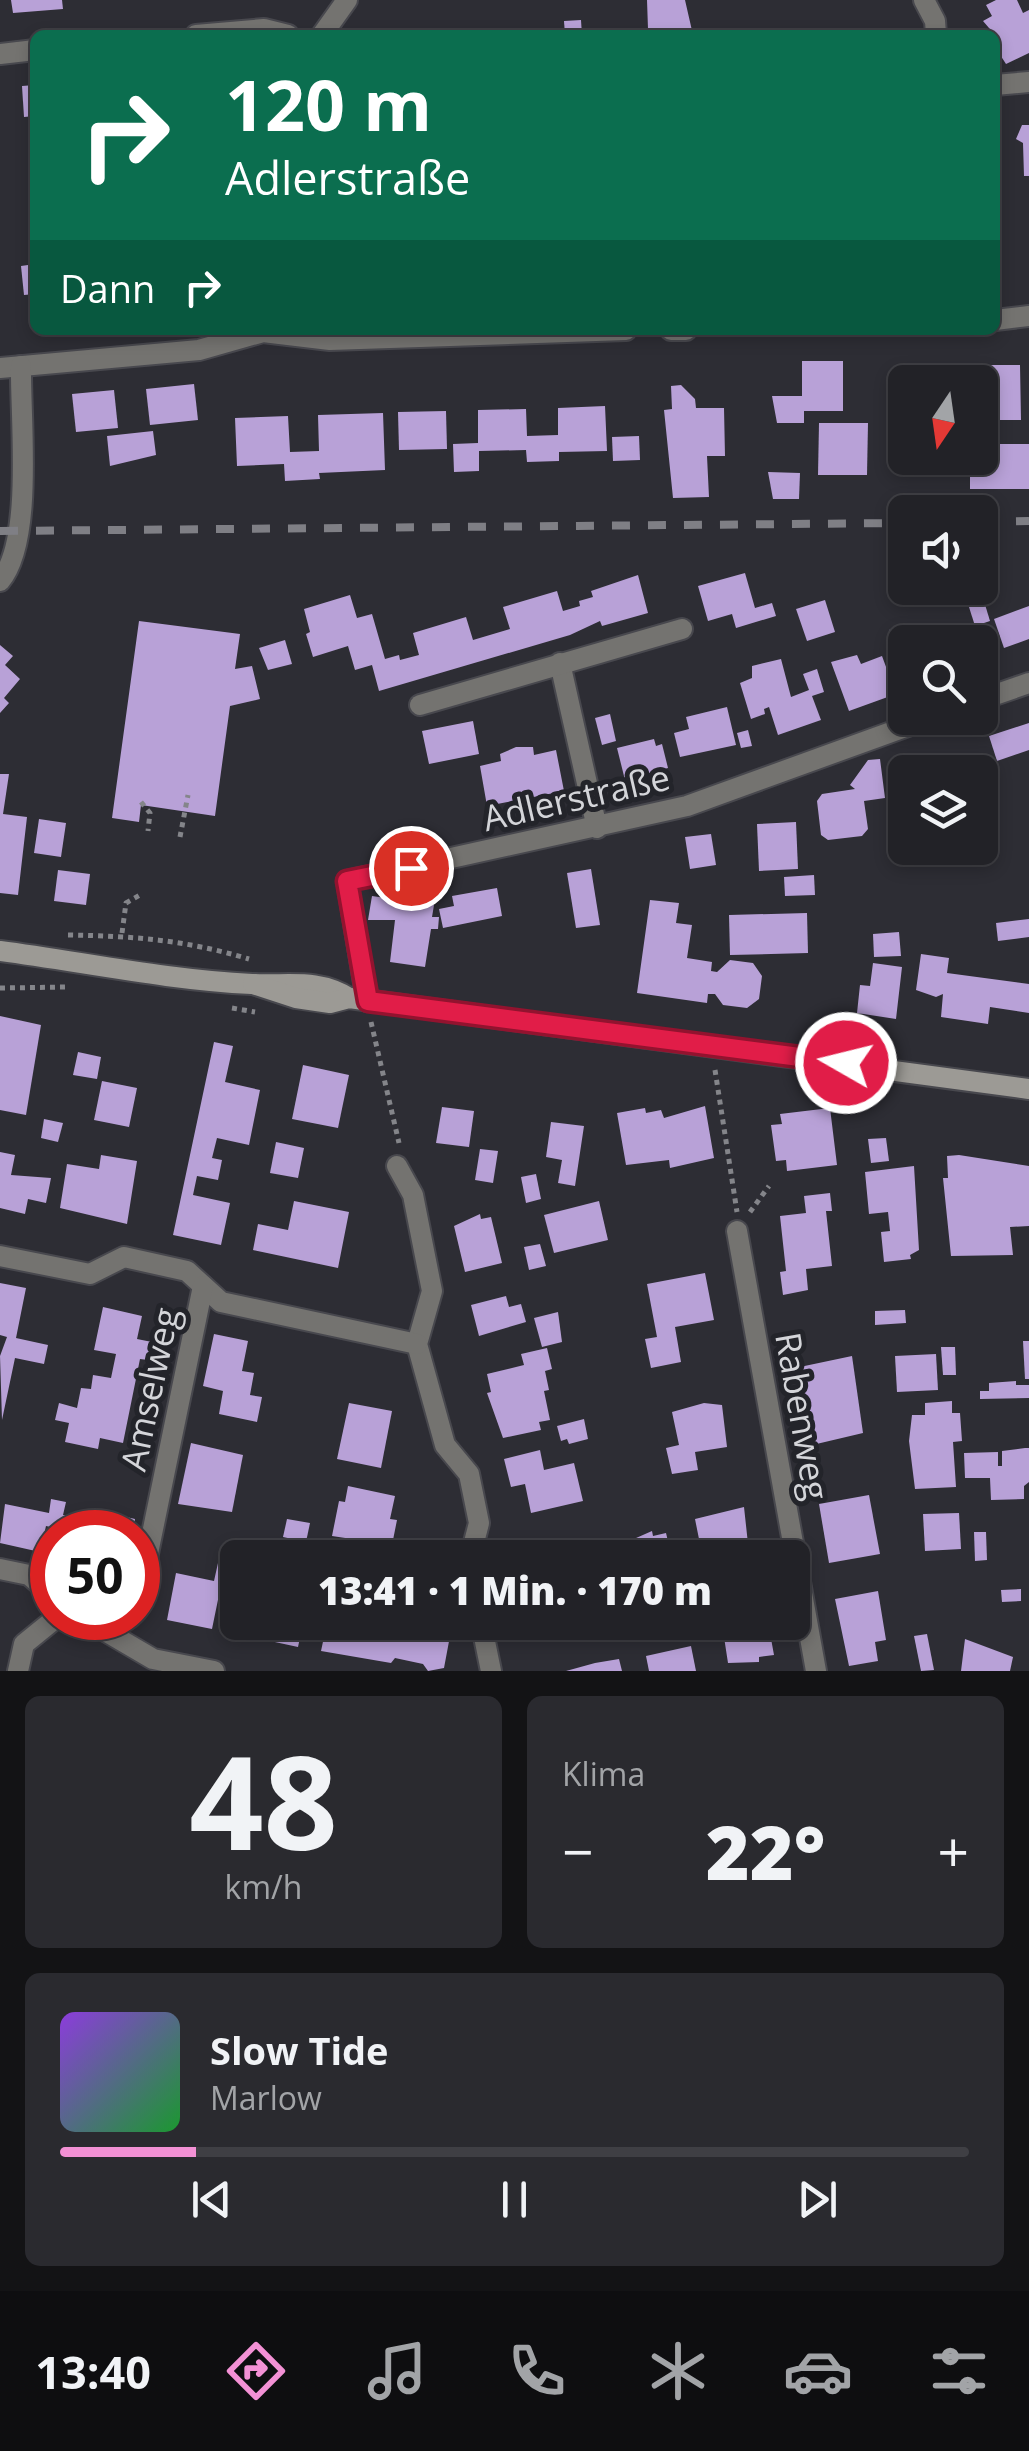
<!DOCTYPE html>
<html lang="de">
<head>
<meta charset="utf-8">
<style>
	:root { --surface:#222227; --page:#2a2a2f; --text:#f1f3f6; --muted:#a2a4a7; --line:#3f3f44; --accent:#f391d5 }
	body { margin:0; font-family:"Open Sans",sans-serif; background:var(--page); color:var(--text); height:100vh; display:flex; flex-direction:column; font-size:38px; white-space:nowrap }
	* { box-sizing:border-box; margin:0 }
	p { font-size:32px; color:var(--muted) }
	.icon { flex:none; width:55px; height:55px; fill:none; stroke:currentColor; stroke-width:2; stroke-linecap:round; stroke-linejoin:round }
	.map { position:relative; height:1671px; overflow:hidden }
	.sheet { display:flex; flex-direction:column; gap:25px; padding:25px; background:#131315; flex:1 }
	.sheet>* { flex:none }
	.hud { position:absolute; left:30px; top:30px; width:970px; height:305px; border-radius:15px; box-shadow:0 5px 15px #0003,0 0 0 2px var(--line); background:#0b6e4f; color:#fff; overflow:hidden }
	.needle { width:65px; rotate:193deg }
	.buttons { position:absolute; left:888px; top:365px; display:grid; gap:20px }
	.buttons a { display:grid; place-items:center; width:110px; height:110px; border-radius:15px; background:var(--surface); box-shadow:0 5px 15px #0003,0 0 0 2px var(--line); font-size:50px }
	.speed { position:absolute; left:30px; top:1510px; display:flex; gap:20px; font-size:50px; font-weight:700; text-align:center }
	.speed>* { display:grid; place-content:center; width:130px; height:130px; border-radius:50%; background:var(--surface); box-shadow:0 5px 15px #0003,0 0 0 2px var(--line); line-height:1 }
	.speed .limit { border:15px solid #d22; background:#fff; color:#111 }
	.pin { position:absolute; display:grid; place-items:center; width:85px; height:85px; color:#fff; margin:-42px; border:5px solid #fff; border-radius:50%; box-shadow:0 2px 10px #0007 }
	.me { position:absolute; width:110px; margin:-55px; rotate:278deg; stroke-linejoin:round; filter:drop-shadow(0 0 8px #0008) }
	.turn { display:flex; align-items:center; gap:35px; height:210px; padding:0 30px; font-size:45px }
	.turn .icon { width:130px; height:130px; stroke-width:2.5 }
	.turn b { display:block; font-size:70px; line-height:85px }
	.then { display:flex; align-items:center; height:95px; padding:0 30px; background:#0003; gap:20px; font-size:38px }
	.big { font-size:75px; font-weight:800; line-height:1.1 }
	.sheet .card { flex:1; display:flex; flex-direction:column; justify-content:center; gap:15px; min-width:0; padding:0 35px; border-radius:15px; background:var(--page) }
	.sheet .dial { align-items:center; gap:0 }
	.dial b { font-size:130px; line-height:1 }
	.song { display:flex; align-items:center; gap:30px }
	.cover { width:120px; height:120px; border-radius:15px; background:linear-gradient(135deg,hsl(270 70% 55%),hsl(130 70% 35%)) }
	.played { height:10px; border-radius:5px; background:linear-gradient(90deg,var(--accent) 15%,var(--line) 15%) }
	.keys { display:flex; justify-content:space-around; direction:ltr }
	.heat { display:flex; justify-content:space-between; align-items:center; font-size:55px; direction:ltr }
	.sheet .tiles { flex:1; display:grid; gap:25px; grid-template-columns:1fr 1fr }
	.card:last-child { grid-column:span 2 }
	.trip { position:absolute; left:220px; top:1540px; width:590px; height:100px; border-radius:15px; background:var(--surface); box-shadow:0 5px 15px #0003,0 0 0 2px var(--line); font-weight:800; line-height:100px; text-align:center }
	.menu { display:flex; height:160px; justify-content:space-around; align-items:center; background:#0e0e10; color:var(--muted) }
	.menu .icon { width:70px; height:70px }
	.menu .on { color:var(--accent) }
	.menu b { font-size:45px; color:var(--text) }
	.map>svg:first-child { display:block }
</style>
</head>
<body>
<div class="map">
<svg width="1029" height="1671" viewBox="0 0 1029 1671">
	<rect width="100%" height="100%" fill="#2d2d34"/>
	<g fill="#b8a1d7">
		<polygon points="11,0 62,0 63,9 13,13"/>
		<polygon points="647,0 685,0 693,35 643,35 643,29 648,29"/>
		<polygon points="996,0 1017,0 1023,13 1029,10 1029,53 1006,64 995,47 995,35 983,21 992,16 986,5"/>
		<polygon points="581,20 582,35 565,35 564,21"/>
		<polygon points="35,85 35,116 24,117 22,86"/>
		<polygon points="1022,125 1029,125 1029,176 1024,176 1023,143 1016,139"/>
		<polygon points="35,264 35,294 24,295 21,266"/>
		<polygon points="802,361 843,361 843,411 804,411 804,423 777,423 772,396 802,396"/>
		<polygon points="965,365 1020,365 1021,420 980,420 980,382 965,382"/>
		<polygon points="194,384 198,420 150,425 146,389"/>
		<polygon points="681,385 695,399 696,408 724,408 725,456 707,456 709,497 673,498 664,410 672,409 671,386"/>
		<polygon points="114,390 118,428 76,432 72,394"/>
		<polygon points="605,406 607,451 559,452 559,461 527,462 526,450 479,451 479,471 454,472 453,444 478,443 478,410 526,409 527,436 558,435 558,408"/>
		<polygon points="446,411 447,449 399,450 398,412"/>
		<polygon points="383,413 385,470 319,473 320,479 285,481 284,464 237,466 235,418 288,416 290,452 319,451 318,415"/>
		<polygon points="819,423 868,423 867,475 818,475"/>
		<polygon points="153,431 156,455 110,466 107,436"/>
		<polygon points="639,436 640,460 613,461 612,437"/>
		<polygon points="980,444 1029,444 1029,489 970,489 970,458 980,458"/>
		<polygon points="768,472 800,473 799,499 773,499"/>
		<polygon points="745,573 755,608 772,603 776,616 736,628 732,614 708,621 698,586"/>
		<polygon points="638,575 648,613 602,626 600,621 570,635 379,691 372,665 355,670 348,646 313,657 306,634 310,632 304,609 350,595 357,618 372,614 385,659 399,655 400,660 419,655 413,633 466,617 473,640 510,629 503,607 557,591 563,611 580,606 579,601 593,597 591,591"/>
		<polygon points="963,588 980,588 990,621 975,626"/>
		<polygon points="825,600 835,632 807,641 796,609"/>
		<polygon points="1029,606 1029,639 1004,648 994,619"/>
		<polygon points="139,621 240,634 235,669 252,666 260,699 230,706 215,816 141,805 139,822 112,818"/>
		<polygon points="909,623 916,642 905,642 905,658 898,661 889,630"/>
		<polygon points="962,630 966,642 930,642 940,637"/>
		<polygon points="285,640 292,664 268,670 259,648"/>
		<polygon points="0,645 13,656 5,665 20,679 4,698 9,703 0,713"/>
		<polygon points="857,655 861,664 882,656 896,694 849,711 831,662"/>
		<polygon points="781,659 791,697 809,690 803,674 817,669 824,692 812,696 821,720 778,735 769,707 764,709 765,714 751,719 740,683 752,678 752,666"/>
		<polygon points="727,707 736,745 680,757 674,733 689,729 686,717"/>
		<polygon points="610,714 616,741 602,745 595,718"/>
		<polygon points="473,721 479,754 429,764 422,731"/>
		<polygon points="1029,723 1029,750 997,761 989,736"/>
		<polygon points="748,730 752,746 741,748 737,733"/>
		<polygon points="654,739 656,746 662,744 668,768 625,780 617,748"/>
		<polygon points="516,747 533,747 534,755 556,750 564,791 487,806 480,766 501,761 500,754"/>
		<polygon points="880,759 885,798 864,801 868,829 862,836 828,840 821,835 817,801 822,794 855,789 850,785 868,760"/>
		<polygon points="0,774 9,774 3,814 27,817 18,895 0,893"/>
		<polygon points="39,819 66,823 61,857 34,853"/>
		<polygon points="796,822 798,869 759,871 757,824"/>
		<polygon points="711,834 716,865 690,869 685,837"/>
		<polygon points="591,869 600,925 576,928 567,873"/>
		<polygon points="58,870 90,874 86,905 54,901"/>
		<polygon points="814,875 815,895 785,896 784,877"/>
		<polygon points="497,888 502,916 443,928 439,909 454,906 452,896"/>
		<polygon points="372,896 414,902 414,898 434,905 432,917 439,917 438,929 431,929 425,967 390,962 395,920 368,920"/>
		<polygon points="650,900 679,903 676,923 692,925 687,958 712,962 711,971 717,972 730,960 753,963 762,976 759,999 747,1008 723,1005 715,994 708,994 707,1003 637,993"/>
		<polygon points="807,913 808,953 730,955 729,915"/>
		<polygon points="1029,919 1029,937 998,941 996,923"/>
		<polygon points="899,932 901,956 874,957 873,934"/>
		<polygon points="921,954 949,958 947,973 1029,984 1029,1013 990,1007 988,1024 941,1017 943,994 936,997 916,990"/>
		<polygon points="873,963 902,967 896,1019 857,1013 860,985 870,986"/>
		<polygon points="0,1016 41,1025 26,1115 0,1110"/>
		<polygon points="214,1042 233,1046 225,1082 260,1090 249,1145 217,1138 212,1158 222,1160 218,1180 197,1176 193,1195 230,1203 221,1245 173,1235"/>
		<polygon points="78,1052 101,1057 97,1079 73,1075"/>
		<polygon points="303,1065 349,1075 338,1128 292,1119"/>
		<polygon points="102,1081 137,1088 129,1127 94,1120"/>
		<polygon points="705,1106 714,1158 670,1168 669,1160 626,1165 617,1113 645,1108 646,1113 661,1110 664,1118"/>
		<polygon points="442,1107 474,1111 469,1147 436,1143"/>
		<polygon points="830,1108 837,1165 787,1171 786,1160 776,1161 771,1125 782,1124 780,1114"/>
		<polygon points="44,1119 63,1123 58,1142 41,1138"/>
		<polygon points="551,1122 584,1126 575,1186 558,1183 562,1160 546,1157"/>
		<polygon points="886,1138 889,1161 871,1163 868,1139"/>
		<polygon points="276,1142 304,1148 298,1178 270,1173"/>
		<polygon points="480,1149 498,1151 493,1183 475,1180"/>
		<polygon points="0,1152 15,1155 11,1175 51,1178 46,1203 28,1199 25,1214 0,1208"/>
		<polygon points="101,1155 137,1161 127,1224 60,1208 67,1164 99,1169"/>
		<polygon points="959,1155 1029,1166 1029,1226 1010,1227 1013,1255 951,1256 943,1178 948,1178 947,1156"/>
		<polygon points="914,1166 919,1250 910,1255 911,1259 884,1262 881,1232 890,1231 888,1212 869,1214 865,1172"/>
		<polygon points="536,1174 541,1199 526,1203 521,1177"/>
		<polygon points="830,1193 832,1211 826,1211 832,1266 806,1269 808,1290 783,1295 780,1272 786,1271 780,1216 806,1213 804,1196"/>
		<polygon points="294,1201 349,1212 338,1268 253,1250 258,1224 288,1230"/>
		<polygon points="599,1201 608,1240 554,1253 544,1215"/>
		<polygon points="480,1214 481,1219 491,1217 502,1263 465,1272 454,1226"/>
		<polygon points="540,1244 546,1266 529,1270 524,1247"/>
		<polygon points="705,1273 714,1320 675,1327 681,1362 651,1368 645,1339 657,1337 647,1284"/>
		<polygon points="0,1283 26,1288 16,1338 48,1345 44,1364 15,1358 2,1420 0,1356 7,1337 0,1335"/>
		<polygon points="506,1296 509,1307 521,1304 526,1322 479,1336 471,1305"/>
		<polygon points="103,1307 142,1316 137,1339 152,1342 148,1360 140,1359 123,1443 100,1438 98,1449 65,1442 69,1423 55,1420 59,1403 77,1408 81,1388 91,1389 93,1375 111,1378 116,1354 94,1350"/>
		<polygon points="905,1310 906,1323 875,1325 875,1311"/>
		<polygon points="558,1312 562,1342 542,1347 534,1318"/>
		<polygon points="214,1334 248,1341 242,1371 254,1373 250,1395 262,1397 257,1422 219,1414 223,1391 203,1386"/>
		<polygon points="1023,1341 1029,1341 1029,1379 1025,1379"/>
		<polygon points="941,1347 955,1347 956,1375 943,1375"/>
		<polygon points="547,1348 552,1369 545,1371 549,1390 544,1391 550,1420 539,1422 541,1430 503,1438 487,1393 491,1392 487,1374 524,1365 521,1354"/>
		<polygon points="936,1354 938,1390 897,1392 895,1356"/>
		<polygon points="852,1356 863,1433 808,1446 795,1368"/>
		<polygon points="1016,1381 1016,1385 1029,1385 1029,1398 980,1399 980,1391 989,1391 989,1383"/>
		<polygon points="952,1401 952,1413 960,1413 962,1441 953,1442 956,1487 915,1489 909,1441 912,1415 925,1415 925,1403"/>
		<polygon points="349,1403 392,1411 381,1468 337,1459"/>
		<polygon points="704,1403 722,1405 727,1447 695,1452 698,1470 672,1474 666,1448 679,1445 672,1412"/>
		<polygon points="584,1419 588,1439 569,1444 567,1439 561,1441 557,1426"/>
		<polygon points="191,1443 243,1455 232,1512 178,1504"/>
		<polygon points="1025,1448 1029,1448 1029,1482 1024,1486 1024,1499 991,1500 990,1478 965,1478 964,1453 998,1452 998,1466 1002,1466 1002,1451"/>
		<polygon points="540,1450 544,1470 574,1463 583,1501 531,1513 525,1484 511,1487 504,1459"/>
		<polygon points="348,1486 395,1496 390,1519 397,1520 392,1545 332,1536 339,1501 345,1502"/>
		<polygon points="869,1495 880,1554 829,1563 819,1504"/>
		<polygon points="51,1499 66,1502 63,1515 109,1518 109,1513 135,1519 133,1532 58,1532 59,1529 46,1526 40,1552 0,1543 5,1504 49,1513"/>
		<polygon points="744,1507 749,1553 689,1558 688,1551 701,1549 695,1519"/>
		<polygon points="959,1513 961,1549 925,1551 923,1514"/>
		<polygon points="287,1519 310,1523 306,1542 283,1537"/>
		<polygon points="652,1531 653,1536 666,1533 672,1558 630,1558 627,1542"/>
		<polygon points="974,1532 986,1532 987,1560 975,1561"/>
		<polygon points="218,1563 238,1567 238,1603 232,1602 234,1593 220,1590 212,1629 167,1620 176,1573 214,1581"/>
		<polygon points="1021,1589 1021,1601 1002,1602 1001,1590"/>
		<polygon points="878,1591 886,1640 875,1642 878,1661 849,1666 835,1599"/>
		<polygon points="244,1622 437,1622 450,1627 450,1636 444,1668 428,1671 423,1664 395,1658 391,1663 321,1651 324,1637 301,1633 298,1647 242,1635"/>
		<polygon points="768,1622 774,1655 759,1657 759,1662 728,1663 722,1624"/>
		<polygon points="927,1634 934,1670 921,1671 914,1636"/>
		<polygon points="965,1639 1013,1657 1010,1671 961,1671"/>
		<polygon points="691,1646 696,1671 649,1671 646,1656"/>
		<polygon points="619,1659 622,1671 566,1671 595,1663"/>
	</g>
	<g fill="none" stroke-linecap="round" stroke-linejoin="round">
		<defs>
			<g id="street">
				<polyline points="924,0 935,21 936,34"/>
				<polyline points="196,35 264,29 288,35"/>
				<polyline points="322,35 347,0"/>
				<polyline points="0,54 35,50"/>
				<polyline points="995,85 1029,82"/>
				<polyline points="995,320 1029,316"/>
				<polyline points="671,330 686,330"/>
				<polyline points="0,368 199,350 263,332 330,340 626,330"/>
				<path d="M0,581c34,-40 20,-162 21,-215"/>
				<polyline points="560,663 597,828"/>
				<polyline points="980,700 1029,683"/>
				<polyline points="420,705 682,629"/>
				<polyline points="367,1001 347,881 687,806 930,718"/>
				<polyline points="397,1166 413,1195 432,1291 417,1344 445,1445 469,1474 479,1523 470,1558"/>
				<polyline points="737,1231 816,1671"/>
				<polyline points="0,1256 90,1274 124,1257 187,1271 221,1302 417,1344"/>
				<polyline points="146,1563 203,1286"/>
				<polyline points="0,1569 29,1575 52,1595"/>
				<polyline points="83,1618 153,1659 214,1671"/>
				<polyline points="481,1622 491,1671"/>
				<polyline points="18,1671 24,1644 56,1618"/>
			</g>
			<g id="secondary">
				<path d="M0,951c83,11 168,29 252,33 35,2 66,-6 97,14"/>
				<polyline points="253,984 296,998 330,1003 349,998 1029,1089"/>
			</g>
		</defs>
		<use href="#street" stroke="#48484e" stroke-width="24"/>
		<use href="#secondary" stroke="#48484e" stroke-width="24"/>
		<g stroke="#84858a" stroke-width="5" stroke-dasharray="5 5" stroke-linecap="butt">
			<polyline points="141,802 150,813 148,831"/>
			<polyline points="180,837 188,795"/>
			<polyline points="122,933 126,903 140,895"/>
			<path d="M68,935c66,1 117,5 181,24"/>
			<polyline points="0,988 67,987"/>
			<polyline points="232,1008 255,1012"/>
			<polyline points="371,1022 399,1143"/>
			<polyline points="715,1070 737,1212"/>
			<polyline points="750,1212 769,1186"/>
			<polyline points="138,1604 141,1586"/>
		</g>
		<use href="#street" stroke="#747370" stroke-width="20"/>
		<use href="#secondary" stroke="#9c9a95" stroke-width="20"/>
		<g stroke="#7f7f85" stroke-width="8" stroke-dasharray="18 18" stroke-linecap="butt">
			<polyline points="980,522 1029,521"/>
			<polyline points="0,531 905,523"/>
		</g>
	</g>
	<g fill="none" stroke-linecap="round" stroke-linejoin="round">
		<defs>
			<polyline id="route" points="411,868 347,881 368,1001 846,1063"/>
		</defs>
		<use href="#route" stroke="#92132f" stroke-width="25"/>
		<use href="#route" stroke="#e11d48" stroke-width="18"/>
	</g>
	<g text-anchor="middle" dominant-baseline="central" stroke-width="10" stroke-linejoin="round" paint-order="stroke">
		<g font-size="35" fill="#d4d5d9" stroke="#23242a">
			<text transform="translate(576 797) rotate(-13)">Adlerstraße</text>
			<text transform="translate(149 1389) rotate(-78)">Amselweg</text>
			<text transform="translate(803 1416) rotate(80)">Rabenweg</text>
		</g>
	</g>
</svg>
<div class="buttons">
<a><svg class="needle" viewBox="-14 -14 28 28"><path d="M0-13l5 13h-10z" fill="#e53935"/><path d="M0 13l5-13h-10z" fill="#a2a4a7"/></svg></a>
<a><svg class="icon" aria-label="sound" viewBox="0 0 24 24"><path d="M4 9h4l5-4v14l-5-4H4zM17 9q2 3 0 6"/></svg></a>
<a><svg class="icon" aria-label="search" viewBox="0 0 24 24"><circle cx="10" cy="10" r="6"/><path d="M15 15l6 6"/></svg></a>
<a><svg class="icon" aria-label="layers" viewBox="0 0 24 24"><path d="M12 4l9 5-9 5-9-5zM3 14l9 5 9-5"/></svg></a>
</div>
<div class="speed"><div class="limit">50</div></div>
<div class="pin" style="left:411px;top:868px;background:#d93025"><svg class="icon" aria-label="arrive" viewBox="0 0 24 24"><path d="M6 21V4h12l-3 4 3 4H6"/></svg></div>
<svg class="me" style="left:846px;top:1063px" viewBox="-20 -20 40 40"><circle r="17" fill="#e11d48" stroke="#fff" stroke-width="3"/><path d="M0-11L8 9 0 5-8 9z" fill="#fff"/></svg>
<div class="trip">13:41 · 1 Min. · 170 m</div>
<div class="hud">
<div class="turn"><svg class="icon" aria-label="right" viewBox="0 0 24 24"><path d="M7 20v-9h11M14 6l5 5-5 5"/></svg><div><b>120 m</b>Adlerstraße</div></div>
<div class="then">Dann<svg class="icon" aria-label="right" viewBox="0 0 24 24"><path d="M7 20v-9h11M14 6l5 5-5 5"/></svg></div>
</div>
</div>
<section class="sheet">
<div class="tiles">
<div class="card dial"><b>48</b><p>km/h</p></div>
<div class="card"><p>Klima</p>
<div class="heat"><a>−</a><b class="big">22°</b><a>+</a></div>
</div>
<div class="card">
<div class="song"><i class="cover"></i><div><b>Slow Tide</b><p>Marlow</p></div></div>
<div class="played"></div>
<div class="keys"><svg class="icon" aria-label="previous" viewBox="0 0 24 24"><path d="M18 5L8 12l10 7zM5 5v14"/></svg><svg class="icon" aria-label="pause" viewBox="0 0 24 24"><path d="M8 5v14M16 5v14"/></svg><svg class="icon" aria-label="next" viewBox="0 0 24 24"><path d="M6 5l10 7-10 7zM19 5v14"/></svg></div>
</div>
</div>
</section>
<nav class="menu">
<b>13:40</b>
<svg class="icon on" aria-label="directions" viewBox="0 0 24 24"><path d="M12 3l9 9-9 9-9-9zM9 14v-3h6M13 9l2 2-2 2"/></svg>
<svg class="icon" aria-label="music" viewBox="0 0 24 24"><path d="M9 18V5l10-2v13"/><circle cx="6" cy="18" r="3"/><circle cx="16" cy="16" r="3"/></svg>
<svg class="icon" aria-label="phone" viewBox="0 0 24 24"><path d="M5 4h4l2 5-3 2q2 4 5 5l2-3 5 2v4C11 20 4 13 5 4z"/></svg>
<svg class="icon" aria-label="climate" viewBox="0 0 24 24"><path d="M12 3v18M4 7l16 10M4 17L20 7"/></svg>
<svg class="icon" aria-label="car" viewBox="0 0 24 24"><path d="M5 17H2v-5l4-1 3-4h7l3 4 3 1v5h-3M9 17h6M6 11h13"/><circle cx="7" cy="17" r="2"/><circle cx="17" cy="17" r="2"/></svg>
<svg class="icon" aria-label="filters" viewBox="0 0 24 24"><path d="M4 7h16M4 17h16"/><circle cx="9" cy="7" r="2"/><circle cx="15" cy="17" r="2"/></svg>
</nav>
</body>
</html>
